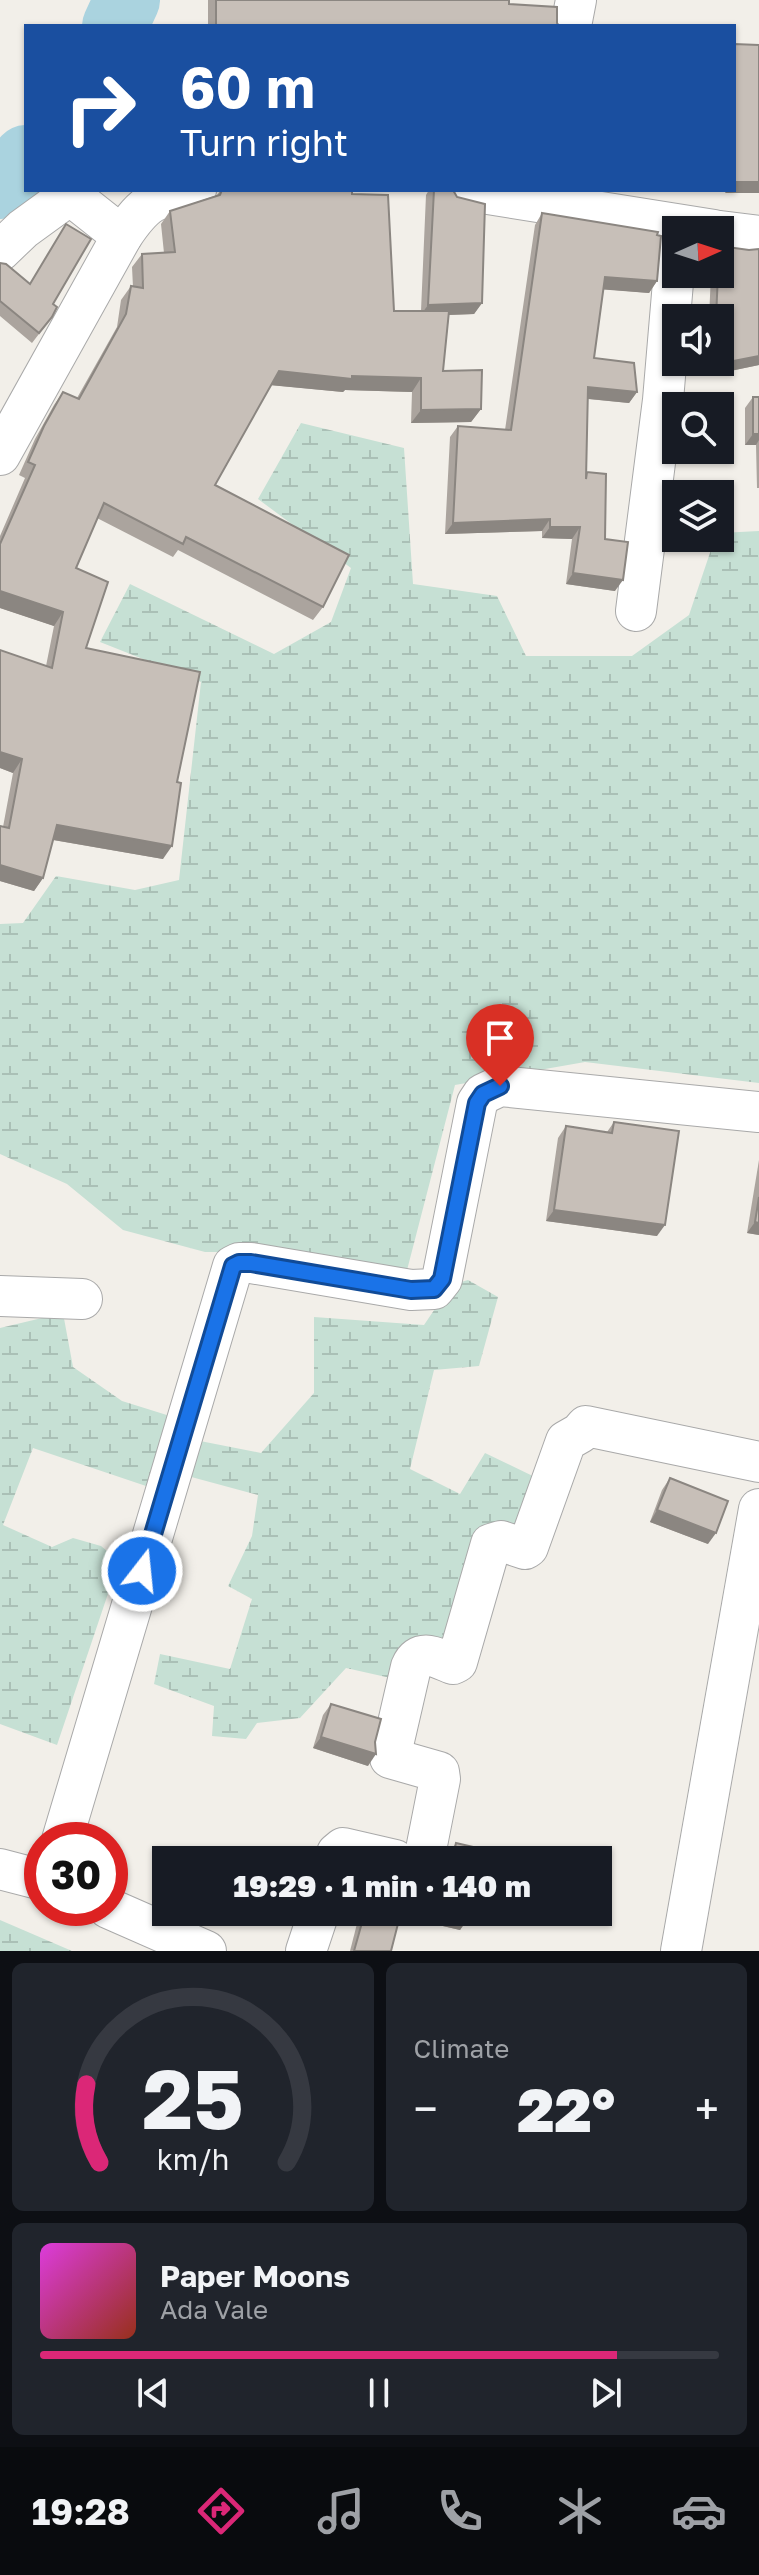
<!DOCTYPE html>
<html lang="en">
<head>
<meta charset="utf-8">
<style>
	:root { --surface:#171b24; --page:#20242c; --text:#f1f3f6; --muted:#9ea1a6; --line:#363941; --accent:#db2777 }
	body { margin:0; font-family:"Golos Text",sans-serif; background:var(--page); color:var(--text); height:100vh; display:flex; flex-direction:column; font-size:30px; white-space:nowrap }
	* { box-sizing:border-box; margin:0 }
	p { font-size:26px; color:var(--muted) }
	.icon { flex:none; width:44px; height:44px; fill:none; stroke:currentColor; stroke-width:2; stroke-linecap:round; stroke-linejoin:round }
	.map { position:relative; height:1951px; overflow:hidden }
	.side { display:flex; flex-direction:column; gap:12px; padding:12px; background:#0d0f14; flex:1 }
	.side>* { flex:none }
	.banner { position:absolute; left:24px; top:24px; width:712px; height:168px; border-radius:0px; box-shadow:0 2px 6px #0004; background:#1a4fa0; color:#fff; overflow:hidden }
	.needle { width:52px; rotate:87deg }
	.controls { position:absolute; left:662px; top:216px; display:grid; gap:16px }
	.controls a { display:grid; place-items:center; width:72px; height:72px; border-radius:0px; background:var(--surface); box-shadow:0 2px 6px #0004; font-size:40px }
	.speed { position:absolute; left:24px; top:1822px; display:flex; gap:16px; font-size:40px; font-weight:700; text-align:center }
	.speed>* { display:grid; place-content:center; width:104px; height:104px; border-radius:50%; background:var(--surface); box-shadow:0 2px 6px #0004; line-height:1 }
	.speed .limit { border:12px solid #d22; background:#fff; color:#111 }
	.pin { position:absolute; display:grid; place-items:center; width:68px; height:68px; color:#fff; margin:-82px -34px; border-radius:50% 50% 50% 0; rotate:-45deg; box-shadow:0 0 8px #0007 }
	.pin .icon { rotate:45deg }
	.me { position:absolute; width:88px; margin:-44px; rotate:16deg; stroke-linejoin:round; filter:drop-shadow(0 0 6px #0008) }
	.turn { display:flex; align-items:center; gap:28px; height:168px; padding:0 24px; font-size:36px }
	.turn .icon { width:104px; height:104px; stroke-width:2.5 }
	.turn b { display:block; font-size:56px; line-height:68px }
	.big { font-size:60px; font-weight:800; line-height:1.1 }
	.side .widget { flex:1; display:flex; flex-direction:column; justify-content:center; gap:12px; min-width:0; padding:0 28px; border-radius:12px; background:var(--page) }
	.side .dial { align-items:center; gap:0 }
	.dial svg { height:208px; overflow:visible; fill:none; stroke:var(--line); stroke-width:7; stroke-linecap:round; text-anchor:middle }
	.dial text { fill:var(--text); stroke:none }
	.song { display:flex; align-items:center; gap:24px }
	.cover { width:96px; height:96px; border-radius:12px; background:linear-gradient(135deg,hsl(300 70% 55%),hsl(10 70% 35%)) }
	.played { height:8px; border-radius:4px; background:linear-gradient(90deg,var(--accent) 85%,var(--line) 85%) }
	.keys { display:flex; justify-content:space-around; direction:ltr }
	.heat { display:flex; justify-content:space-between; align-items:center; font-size:44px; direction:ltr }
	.side .tiles { flex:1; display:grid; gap:12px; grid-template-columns:1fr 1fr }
	.widget:last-child { grid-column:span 2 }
	.trip { position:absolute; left:152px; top:1846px; width:460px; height:80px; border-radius:0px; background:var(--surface); box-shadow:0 2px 6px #0004; font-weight:800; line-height:80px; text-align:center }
	.tabs { display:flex; height:128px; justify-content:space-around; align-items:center; background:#090b0e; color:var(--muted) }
	.tabs .icon { width:56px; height:56px }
	.tabs .active { color:var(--accent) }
	.tabs b { font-size:36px; color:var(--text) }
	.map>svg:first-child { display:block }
</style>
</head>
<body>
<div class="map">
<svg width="759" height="1951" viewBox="0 0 759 1951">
	<defs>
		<pattern id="wetland-marsh" width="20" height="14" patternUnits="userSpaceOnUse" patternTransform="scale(2)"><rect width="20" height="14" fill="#c6e0d4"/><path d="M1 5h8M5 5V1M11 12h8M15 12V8" fill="none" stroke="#aac0b6"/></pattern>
	</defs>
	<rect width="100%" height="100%" fill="#f2efe9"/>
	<g fill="url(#wetland-marsh)">
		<polygon points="301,423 404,448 413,584 497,596 526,656 632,656 689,615 715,538 720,538 720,533 759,531 759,1083 585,1062 455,1085 406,1274 256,1252 205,1252 123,1230 67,1184 0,1154 0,924 23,923 56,876 135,890 179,880 201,682 100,642 130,584 274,654 331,622 351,568 258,499"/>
		<polygon points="468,1280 498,1297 479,1366 434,1370 410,1469 460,1494 485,1453 541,1480 450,1646 395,1679 346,1668 300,1718 257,1723 246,1739 212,1736 214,1706 154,1684 160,1654 230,1669 252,1599 228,1586 252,1536 258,1495 184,1475 195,1440 261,1453 314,1393 314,1317 424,1325 451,1285"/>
		<polygon points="63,1313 73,1367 122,1401 170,1416 146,1486 33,1448 3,1525 52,1547 73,1538 101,1546 119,1561 57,1745 0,1724 0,1328"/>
		<polygon points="0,1920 72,1951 0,1951"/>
	</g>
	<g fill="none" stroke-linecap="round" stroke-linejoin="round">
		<g stroke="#aad3df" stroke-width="66">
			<polyline points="115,26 127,0"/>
			<polyline points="0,186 26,158"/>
		</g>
		<defs>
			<g id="minor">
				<polyline points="571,26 576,0"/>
				<polyline points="463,190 714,230"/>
				<polyline points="720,231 759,236"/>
				<polyline points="0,251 23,229 67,197 74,198 122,236"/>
				<path d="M0,455l122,-219c24,-36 32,-38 74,-46"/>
				<polyline points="636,611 663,400 676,247"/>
				<polyline points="0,1296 82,1299"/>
				<polyline points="62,1840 233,1266 239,1263 251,1263 411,1290 434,1289 442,1279 477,1103 483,1094 500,1086 759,1112"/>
				<polyline points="335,1860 337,1853 343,1848 395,1860"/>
				<path d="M424,1860l16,-81 -1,-7 -49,-14 21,-91c8,-20 26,-9 42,-3l4,-2 34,-118 10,-3 24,8 3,-2 38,-106 14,-8 6,-7 173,36"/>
				<polyline points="0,1869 42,1880"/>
				<polyline points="108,1908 206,1951"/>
				<polyline points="306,1951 319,1912"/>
				<polyline points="681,1951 759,1509"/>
			</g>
		</defs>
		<use href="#minor" stroke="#a9a9a9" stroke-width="42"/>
		<use href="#minor" stroke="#fff" stroke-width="40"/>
	</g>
	<g fill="#aba49e">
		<polygon points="208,0 509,0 509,4 557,23 559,26 208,26"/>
		<polygon points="221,190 352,190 352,194 394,311 421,311 426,195 429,190 453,190 482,303 474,314 449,315 443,371 481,409 471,422 411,423 412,392 345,390 343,392 271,385 215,485 323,607 313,620 178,550 173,557 97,518 76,568 86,648 177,782 163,859 53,840 43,878 34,891 0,881 0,826 3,827 13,773 0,768 0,650 46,666 54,626 0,608 0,536 25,478 19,475 35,439 54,405 63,392 77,398 117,327 121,300 131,286 133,287 132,267 142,254 164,253 161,224 170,211 217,195"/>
		<polygon points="542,213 657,281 649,293 603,289 594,358 637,392 629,403 588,399 586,473 605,539 615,591 566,584 572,539 542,538 542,531 445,534 450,437 458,426 505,430 535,225"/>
		<polygon points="66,224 52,317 32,343 0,316 0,263 30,284"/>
		<polygon points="711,274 720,274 759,365 706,376 707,362 720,362 720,318 709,318"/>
		<polygon points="753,397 759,397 759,488 757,488 756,445 745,445 745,408"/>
		<polygon points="614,1122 657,1236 546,1221 558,1138 566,1126 607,1132"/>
		<polygon points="759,1160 759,1235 747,1233"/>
		<polygon points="670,1478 708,1544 650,1522 662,1490"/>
		<polygon points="331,1704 368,1766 313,1748 323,1715"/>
		<polygon points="456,1843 520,1860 447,1860 449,1854"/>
		<polygon points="360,1912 401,1912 391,1951 350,1951"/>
		<polygon points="433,1912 470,1912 460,1930 430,1923"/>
	</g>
	<g fill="#8b8681">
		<polygon points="734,182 759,182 759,193 725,193 727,190 734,190"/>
		<polygon points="605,277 657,281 649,293 597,289"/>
		<polygon points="482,303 474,314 420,316 428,305"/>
		<polygon points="759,356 759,365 706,376 713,365"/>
		<polygon points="279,371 352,376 421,378 412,392 345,390 343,392 269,385"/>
		<polygon points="588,387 637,392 629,403 580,398"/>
		<polygon points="481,409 471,422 411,423 421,410"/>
		<polygon points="753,434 759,434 759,440 756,445 745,445"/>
		<polygon points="550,519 542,531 445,534 453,523"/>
		<polygon points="550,527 580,527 572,539 542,538"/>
		<polygon points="573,573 623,580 615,591 566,584"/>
		<polygon points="0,591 63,612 54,626 0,608"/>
		<polygon points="0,752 22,759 13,773 0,768"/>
		<polygon points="57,825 172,846 163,859 48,839"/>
		<polygon points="0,865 43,878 34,891 0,881"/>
		<polygon points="554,1210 665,1225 657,1236 546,1221"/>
		<polygon points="755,1222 759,1223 759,1235 747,1233"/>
		<polygon points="657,1510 716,1533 708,1544 650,1522"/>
		<polygon points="321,1737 376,1754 368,1766 313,1748"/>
		<polygon points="438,1912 468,1919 460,1930 430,1923"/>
	</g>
	<g fill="#c7bfb8" stroke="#8b8681" stroke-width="2">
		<polygon points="216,0 509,0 509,4 557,7 557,23 559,26 224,26 223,25 216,25"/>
		<polygon points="734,44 759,45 759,182 734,182"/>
		<polygon points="222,190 352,190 352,194 388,195 394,311 449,311 443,371 482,370 481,409 421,410 421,378 352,376 352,379 279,371 215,485 349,555 323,607 186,537 183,544 104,503 76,568 108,582 86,648 200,672 177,782 181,783 172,846 57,825 43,878 0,865 0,826 9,828 22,759 0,752 0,650 52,668 63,612 0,591 0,544 35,465 28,462 44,426 63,392 79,399 126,314 131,286 143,288 142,254 175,252 170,211 220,195"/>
		<polygon points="434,190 453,190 457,197 485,204 482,303 428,305"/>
		<polygon points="542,213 658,232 657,235 661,236 657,281 605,277 594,358 634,363 637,392 588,387 586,479 587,472 606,474 605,539 628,542 623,580 573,573 580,527 550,527 550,519 453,523 458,426 511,430"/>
		<polygon points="66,224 91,239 53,304 57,307 52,317 39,333 0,301 0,263 6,264 30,284"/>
		<polygon points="720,246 749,250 759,249 759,356 713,365 713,362 720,362 720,318 716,318 718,274 720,274"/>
		<rect x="753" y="397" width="6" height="37"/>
		<polygon points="614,1122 679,1131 665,1225 554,1210 566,1126 612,1133"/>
		<polygon points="759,1197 759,1223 755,1222"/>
		<polygon points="670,1478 728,1501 716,1533 657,1510"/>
		<polygon points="331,1704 381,1719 375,1742 376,1754 321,1737"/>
		<polygon points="456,1843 521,1858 520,1860 452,1860"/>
		<polygon points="365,1912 401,1912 391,1951 354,1951"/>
		<polygon points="439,1912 470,1912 468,1919"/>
	</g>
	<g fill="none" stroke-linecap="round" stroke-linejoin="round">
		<defs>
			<polyline id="route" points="142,1571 233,1266 239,1263 251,1263 411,1290 434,1289 442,1279 477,1103 483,1094 500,1086"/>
		</defs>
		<use href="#route" stroke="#114b97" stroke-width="20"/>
		<use href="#route" stroke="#1a73e8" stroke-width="14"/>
	</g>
</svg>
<div class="controls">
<a><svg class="needle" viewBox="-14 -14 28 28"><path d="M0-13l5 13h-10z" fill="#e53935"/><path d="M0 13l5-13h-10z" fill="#9ea1a6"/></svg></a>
<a><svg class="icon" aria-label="sound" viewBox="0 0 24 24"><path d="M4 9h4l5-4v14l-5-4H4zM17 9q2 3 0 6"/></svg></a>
<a><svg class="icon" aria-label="search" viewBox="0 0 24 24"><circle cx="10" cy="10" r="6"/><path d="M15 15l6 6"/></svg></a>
<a><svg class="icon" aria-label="layers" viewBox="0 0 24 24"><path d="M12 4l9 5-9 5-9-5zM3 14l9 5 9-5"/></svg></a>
</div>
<div class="speed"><div class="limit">30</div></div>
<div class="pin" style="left:500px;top:1086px;background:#d93025"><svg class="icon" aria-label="arrive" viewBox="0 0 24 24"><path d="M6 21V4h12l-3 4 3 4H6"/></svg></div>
<svg class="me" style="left:142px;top:1571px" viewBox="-20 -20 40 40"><circle r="17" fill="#1a73e8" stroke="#fff" stroke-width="3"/><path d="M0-11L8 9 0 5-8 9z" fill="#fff"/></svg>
<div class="trip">19:29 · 1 min · 140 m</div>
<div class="banner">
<div class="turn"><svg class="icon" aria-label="right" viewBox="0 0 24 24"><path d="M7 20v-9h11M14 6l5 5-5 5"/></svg><div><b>60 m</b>Turn right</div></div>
</div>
</div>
<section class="side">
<div class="tiles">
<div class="widget dial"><svg viewBox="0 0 100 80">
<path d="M14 69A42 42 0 1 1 86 69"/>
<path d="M14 69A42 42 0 0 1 9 39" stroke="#db2777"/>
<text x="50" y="56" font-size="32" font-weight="700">25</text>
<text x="50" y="72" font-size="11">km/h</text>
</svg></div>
<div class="widget"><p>Climate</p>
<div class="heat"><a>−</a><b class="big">22°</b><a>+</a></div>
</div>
<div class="widget">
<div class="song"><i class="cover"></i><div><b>Paper Moons</b><p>Ada Vale</p></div></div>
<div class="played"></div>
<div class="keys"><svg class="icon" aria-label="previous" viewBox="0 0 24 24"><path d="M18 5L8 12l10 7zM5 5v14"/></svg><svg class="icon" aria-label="pause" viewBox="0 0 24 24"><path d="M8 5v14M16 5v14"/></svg><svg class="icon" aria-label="next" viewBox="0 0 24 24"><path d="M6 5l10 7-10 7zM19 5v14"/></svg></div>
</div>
</div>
</section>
<nav class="tabs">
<b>19:28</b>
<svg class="icon active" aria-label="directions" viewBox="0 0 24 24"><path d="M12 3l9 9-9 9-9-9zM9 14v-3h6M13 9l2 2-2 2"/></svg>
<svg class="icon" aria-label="music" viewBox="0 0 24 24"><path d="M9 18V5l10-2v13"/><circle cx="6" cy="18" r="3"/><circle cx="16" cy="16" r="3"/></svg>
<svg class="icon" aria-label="phone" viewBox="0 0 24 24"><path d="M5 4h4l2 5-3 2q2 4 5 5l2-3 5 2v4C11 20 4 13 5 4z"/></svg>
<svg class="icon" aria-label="climate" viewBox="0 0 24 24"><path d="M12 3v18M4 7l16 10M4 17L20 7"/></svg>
<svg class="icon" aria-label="car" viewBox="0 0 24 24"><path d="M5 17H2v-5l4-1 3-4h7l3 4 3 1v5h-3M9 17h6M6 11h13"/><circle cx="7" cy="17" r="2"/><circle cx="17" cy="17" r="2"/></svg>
</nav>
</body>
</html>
